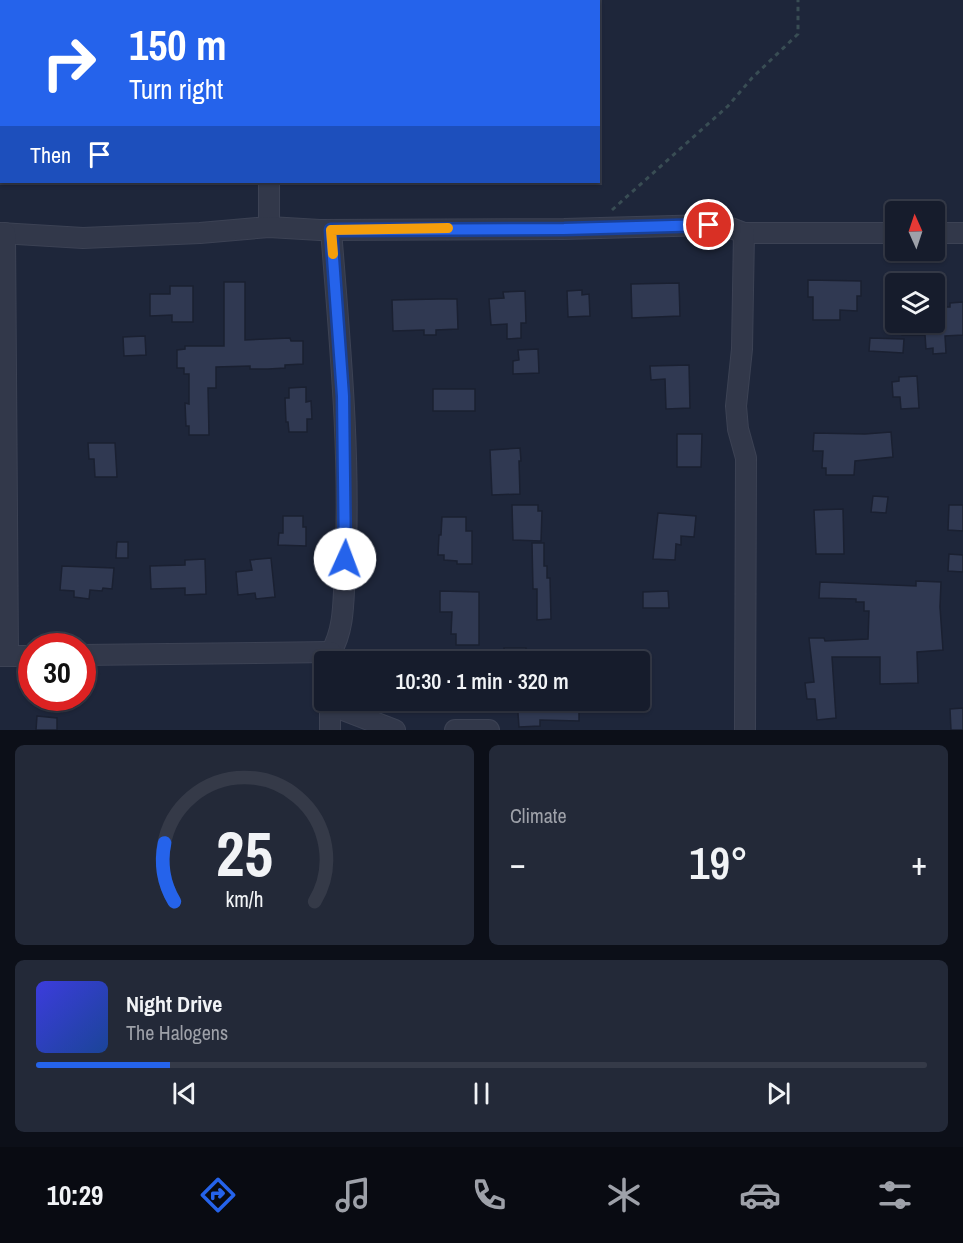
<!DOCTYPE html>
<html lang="en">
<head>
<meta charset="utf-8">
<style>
	:root { --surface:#161c2c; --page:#232938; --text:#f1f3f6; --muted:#9ea1a9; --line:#353a48; --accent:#2563eb }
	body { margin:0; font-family:"Archivo Narrow",sans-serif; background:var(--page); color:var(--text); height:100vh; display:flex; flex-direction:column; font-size:22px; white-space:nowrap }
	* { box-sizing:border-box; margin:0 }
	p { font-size:20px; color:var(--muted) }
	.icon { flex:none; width:33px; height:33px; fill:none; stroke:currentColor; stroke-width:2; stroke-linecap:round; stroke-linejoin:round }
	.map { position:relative; height:730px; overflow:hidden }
	.drawer { display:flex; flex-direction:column; gap:15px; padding:15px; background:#0c0f18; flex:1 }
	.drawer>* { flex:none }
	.hud { position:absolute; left:0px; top:0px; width:600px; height:183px; box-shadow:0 2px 4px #0004,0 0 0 2px var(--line); background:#2563eb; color:#fff; overflow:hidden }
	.needle { width:39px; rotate:357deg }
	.fabs { position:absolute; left:885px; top:201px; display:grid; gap:12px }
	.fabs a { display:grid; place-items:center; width:60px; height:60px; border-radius:6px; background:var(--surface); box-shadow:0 2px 4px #0004,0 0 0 2px var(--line); font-size:30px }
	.speed { position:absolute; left:18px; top:633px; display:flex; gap:12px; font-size:30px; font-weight:700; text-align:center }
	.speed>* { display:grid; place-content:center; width:78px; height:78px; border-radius:50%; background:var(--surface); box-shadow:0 2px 4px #0004,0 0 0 2px var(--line); line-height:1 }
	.speed .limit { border:9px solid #d22; background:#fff; color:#111 }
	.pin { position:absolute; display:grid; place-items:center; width:51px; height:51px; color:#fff; margin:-26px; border:3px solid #fff; border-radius:50%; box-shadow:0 2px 6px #0007 }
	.me { position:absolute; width:66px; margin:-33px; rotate:2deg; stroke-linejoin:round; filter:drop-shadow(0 0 4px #0008) }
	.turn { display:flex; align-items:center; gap:21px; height:126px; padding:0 30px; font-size:27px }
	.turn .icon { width:78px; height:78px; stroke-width:2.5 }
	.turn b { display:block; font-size:42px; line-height:51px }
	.then { display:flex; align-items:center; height:57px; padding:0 30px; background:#0003; gap:12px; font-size:22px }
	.big { font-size:45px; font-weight:600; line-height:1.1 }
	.drawer .widget { flex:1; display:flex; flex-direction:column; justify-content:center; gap:9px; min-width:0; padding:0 21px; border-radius:9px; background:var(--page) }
	.drawer .dial { align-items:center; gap:0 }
	.dial svg { height:156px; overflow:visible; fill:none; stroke:var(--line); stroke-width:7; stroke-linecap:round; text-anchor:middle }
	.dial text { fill:var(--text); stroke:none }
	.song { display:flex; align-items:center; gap:18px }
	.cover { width:72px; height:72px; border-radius:9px; background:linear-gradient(135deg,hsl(240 70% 55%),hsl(220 70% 35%)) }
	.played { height:6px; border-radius:3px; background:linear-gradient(90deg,var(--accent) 15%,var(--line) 15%) }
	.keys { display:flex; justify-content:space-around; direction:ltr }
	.heat { display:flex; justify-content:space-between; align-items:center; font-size:33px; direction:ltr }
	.drawer .tiles { flex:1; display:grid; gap:15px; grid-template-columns:1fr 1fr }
	.widget:last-child { grid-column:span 2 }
	.trip { position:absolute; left:314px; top:651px; width:336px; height:60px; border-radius:6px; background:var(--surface); box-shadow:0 2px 4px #0004,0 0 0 2px var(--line); font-weight:600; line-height:60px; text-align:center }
	.tab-bar { display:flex; height:96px; justify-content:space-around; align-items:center; background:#090b12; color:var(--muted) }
	.tab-bar .icon { width:42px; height:42px }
	.tab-bar .current { color:var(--accent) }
	.tab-bar b { font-size:27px; color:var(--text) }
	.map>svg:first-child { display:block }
</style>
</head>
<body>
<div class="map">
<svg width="963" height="730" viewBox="0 0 963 730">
	<rect width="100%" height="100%" fill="#1e263a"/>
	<g fill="#303952" stroke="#1a2031" stroke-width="1.5">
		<polygon points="808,280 861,281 861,296 857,296 857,311 840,310 840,320 813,320 813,297 808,297"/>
		<polygon points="224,282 245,282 245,340 290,338 291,341 303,341 303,364 285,365 285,368 268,369 250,369 250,366 216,367 216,388 208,388 209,435 189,435 189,426 186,426 185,403 189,404 189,374 184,374 184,368 177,368 177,350 185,349 185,346 224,346"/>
		<polygon points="679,283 680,316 632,318 631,284"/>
		<polygon points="170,286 193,286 193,322 172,322 172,315 150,316 150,294 170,294"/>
		<polygon points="582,290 582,295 589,294 590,316 568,317 567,291"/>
		<polygon points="525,291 526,323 521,323 521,338 507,339 507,324 491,325 489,299 504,298 503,292"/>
		<polygon points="438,299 457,299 458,329 436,330 436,335 424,335 424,330 393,331 392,300"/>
		<polygon points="963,302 963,335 945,336 946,353 933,354 933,348 926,349 925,335 902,335 902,322 946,322 945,307 950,307 950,303"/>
		<polygon points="145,336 146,355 124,356 123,337"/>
		<polygon points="870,338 904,339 903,353 869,351"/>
		<polygon points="538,349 539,373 513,374 513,361 519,360 518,350"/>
		<polygon points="689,365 690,408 666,409 665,379 651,380 650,366"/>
		<polygon points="917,376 919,408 901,409 900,397 893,397 892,382 899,381 899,377"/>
		<polygon points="306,387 306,402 311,401 312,419 307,419 307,432 289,432 288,422 286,422 285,398 289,398 289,388"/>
		<rect x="433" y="389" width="42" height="22"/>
		<polygon points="891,432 893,457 855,461 854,475 826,475 826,468 822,468 823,451 813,451 814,433 865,434"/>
		<polygon points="677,434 702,434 701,467 677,467"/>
		<polygon points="88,443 115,443 117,477 95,477 94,459 89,459"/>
		<polygon points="520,448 521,461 519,461 520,494 492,495 490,450"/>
		<polygon points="873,496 888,497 886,513 871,512"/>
		<polygon points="512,505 538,505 538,511 542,511 541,541 513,540"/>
		<polygon points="949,505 963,505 963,531 948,530"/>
		<polygon points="843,509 844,554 816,554 814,510"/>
		<polygon points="658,513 696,516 694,537 681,536 681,545 676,544 675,560 653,559"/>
		<polygon points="283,516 303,516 303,527 306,527 306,546 278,545 279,533 283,533"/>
		<polygon points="442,517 466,517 466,531 472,531 472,564 457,564 457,561 444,560 444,555 438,555 439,535 441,535"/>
		<polygon points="117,542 128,542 128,558 116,558"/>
		<polygon points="532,543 544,543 544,566 547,566 547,578 550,578 551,619 537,620 537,589 533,589"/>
		<polygon points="949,554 963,555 963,572 948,571"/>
		<polygon points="271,558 275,597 256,599 255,593 238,595 236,572 252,570 250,560"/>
		<polygon points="205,559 206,594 185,595 185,588 151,589 150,566 185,565 185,560"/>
		<polygon points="62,566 114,568 112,589 103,588 102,591 90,590 89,599 74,597 74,591 60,590"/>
		<polygon points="916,581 941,582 940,607 943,650 917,652 918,683 880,684 880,657 832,657 836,718 817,720 815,699 807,699 805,683 814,682 809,638 824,638 825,641 868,639 869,611 864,611 864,602 856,602 856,599 819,598 820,582 916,586"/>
		<polygon points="440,591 479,592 479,645 456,645 456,634 451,634 452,612 440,612"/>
		<polygon points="668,591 669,608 643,608 643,592"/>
		<polygon points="504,648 526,648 526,660 505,660"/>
		<polygon points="517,700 579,700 579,721 540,720 540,726 519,727"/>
		<polygon points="963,708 963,730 951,730 950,709"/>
		<polygon points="37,716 57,718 57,730 36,730"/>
	</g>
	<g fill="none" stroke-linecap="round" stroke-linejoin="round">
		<defs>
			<g id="minor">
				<polyline points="271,0 271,2"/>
				<polyline points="269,227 269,182"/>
				<polyline points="0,233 83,238 200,233 269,227 320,230 564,229 709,225 731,228 744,233 896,233"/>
				<polyline points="5,233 8,656"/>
				<polyline points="744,233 742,349 736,406 738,429 746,458 745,730"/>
				<polyline points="934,233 963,233"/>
				<path d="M331,652c14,-24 12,-52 14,-80 6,-114 -5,-228 -14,-342"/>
				<polyline points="82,655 331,652 331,662"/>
				<polyline points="0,656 32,656"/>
				<polyline points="330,705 395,730"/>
				<polyline points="330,730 330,700"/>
				<polyline points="455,730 489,730"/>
			</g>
		</defs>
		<use href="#minor" stroke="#3c4254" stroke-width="22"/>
		<polyline stroke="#394d54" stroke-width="3" stroke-dasharray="4.5 4.5" stroke-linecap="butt" points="612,210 728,106 752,78 798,34 798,0"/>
		<use href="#minor" stroke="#32384a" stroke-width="20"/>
	</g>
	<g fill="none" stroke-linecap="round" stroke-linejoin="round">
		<defs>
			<polyline id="route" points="345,559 343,396 331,230 564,229 709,225"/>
		</defs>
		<use href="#route" stroke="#184099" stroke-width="15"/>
		<use href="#route" stroke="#2563eb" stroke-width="10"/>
		<polyline stroke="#f59e0b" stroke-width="10" points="333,254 331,230 448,228"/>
	</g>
</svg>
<div class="fabs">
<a><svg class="needle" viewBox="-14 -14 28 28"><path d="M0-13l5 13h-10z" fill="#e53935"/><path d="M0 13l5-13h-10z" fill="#9ea1a9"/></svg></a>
<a><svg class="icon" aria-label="layers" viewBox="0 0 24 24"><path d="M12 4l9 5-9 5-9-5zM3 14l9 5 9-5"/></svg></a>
</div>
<div class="speed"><div class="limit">30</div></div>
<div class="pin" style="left:709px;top:225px;background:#d93025"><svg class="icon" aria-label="arrive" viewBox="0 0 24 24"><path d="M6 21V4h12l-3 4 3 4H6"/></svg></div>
<svg class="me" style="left:345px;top:559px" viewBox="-20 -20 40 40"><circle r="19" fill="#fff"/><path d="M0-13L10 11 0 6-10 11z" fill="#2563eb"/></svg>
<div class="trip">10:30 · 1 min · 320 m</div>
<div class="hud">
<div class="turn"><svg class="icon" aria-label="right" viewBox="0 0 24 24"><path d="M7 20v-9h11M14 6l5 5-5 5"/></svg><div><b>150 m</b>Turn right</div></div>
<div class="then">Then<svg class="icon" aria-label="arrive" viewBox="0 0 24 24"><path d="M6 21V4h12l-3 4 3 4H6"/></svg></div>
</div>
</div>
<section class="drawer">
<div class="tiles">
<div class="widget dial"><svg viewBox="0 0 100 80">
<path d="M14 69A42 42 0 1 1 86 69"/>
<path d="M14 69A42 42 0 0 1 9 39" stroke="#2563eb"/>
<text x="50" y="56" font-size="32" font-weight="700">25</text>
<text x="50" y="72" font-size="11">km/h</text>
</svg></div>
<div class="widget"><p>Climate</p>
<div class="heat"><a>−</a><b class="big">19°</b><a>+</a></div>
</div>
<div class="widget">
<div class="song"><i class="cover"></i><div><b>Night Drive</b><p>The Halogens</p></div></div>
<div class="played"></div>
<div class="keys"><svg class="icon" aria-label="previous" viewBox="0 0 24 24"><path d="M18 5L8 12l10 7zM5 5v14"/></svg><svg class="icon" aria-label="pause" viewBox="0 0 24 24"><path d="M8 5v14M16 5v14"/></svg><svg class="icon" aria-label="next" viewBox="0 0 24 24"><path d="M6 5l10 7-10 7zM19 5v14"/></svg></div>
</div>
</div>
</section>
<nav class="tab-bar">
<b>10:29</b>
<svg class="icon current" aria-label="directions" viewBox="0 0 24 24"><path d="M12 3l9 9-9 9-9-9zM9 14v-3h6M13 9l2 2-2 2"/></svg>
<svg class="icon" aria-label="music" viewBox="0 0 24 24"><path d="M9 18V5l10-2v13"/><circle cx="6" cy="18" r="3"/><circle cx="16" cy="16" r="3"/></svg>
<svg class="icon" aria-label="phone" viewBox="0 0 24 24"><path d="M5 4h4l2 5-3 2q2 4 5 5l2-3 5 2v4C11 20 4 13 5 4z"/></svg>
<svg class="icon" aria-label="climate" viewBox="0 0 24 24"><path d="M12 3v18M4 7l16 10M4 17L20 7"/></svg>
<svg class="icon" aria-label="car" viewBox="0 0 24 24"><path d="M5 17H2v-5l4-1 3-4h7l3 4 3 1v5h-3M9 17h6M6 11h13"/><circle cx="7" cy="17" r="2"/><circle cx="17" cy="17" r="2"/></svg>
<svg class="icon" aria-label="filters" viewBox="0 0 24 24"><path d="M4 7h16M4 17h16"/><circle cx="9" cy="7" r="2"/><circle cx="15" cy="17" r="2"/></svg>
</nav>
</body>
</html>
